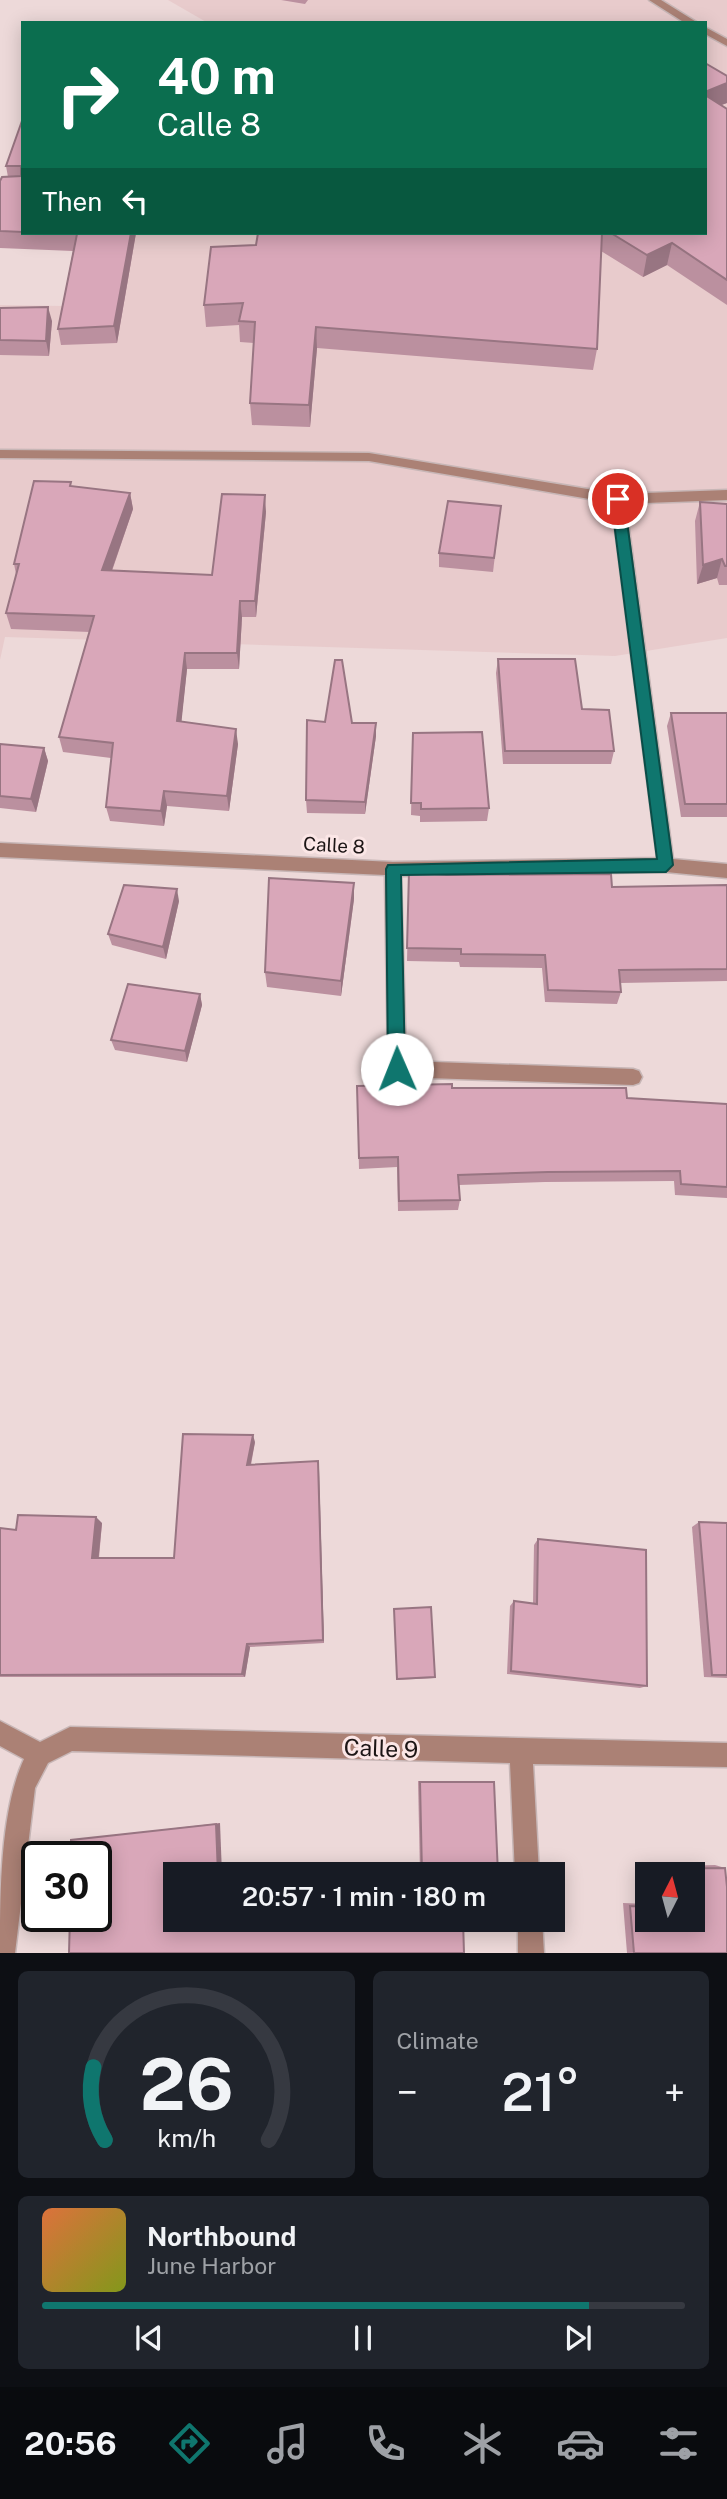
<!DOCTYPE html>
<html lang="en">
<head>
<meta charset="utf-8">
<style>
	:root { --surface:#171b24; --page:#20242c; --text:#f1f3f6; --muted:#9ea1a6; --line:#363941; --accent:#0f766e }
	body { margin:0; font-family:"Public Sans",sans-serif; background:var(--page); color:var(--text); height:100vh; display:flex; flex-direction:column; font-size:26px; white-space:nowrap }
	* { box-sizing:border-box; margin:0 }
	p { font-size:23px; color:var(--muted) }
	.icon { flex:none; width:38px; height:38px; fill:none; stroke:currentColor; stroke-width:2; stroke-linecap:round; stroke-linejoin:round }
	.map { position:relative; height:1953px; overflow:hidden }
	.details { display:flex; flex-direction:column; gap:18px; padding:18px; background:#0d0f14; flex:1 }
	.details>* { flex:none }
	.top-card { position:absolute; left:21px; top:21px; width:686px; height:214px; border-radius:0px; box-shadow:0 4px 18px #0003; background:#0b6e4f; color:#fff; overflow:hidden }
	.needle { width:46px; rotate:6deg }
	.controls { position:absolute; left:635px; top:1862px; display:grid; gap:14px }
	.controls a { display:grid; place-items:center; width:70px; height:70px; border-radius:0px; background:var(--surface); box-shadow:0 4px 18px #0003; font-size:35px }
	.speed { position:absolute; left:21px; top:1841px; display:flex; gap:14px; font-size:35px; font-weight:700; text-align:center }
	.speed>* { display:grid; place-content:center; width:91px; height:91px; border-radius:50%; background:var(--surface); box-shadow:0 4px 18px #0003; line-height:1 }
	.speed .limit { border:4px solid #111; border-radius:10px; background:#fff; color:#111 }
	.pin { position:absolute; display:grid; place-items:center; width:60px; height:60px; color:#fff; margin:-30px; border:4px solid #fff; border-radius:50%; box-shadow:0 2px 7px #0007 }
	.me { position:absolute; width:77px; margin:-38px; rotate:359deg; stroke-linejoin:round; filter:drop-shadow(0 0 5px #0008) }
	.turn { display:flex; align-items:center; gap:24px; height:147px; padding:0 21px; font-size:32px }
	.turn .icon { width:91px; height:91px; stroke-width:2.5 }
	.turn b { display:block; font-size:49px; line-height:60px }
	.then { display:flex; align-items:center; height:66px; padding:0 21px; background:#0003; gap:14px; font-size:26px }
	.big { font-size:52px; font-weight:600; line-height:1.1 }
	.details .widget { flex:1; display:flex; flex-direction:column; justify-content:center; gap:10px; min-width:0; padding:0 24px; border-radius:10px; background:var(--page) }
	.details .dial { align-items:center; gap:0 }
	.dial svg { height:182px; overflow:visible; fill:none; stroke:var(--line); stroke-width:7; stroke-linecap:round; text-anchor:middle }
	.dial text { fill:var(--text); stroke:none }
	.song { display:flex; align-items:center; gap:21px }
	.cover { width:84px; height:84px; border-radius:10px; background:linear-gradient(135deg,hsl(20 70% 55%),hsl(70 70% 35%)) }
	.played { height:7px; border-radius:4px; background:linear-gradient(90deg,var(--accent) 85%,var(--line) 85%) }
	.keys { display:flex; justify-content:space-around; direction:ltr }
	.heat { display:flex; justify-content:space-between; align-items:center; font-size:38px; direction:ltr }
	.details .tiles { flex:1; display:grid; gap:18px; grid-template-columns:1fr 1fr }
	.widget:last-child { grid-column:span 2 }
	.trip { position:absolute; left:163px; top:1862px; width:402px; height:70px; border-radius:0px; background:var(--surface); box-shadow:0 4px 18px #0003; font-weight:600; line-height:70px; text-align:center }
	.tab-bar { display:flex; height:112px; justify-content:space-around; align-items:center; background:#090b0e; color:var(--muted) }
	.tab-bar .icon { width:49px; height:49px }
	.tab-bar .selected { color:var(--accent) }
	.tab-bar b { font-size:32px; color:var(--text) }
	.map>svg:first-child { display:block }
</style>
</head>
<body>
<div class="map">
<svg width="727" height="1953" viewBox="0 0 727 1953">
	<rect width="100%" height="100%" fill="#edd9d9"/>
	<polygon fill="#e8cbcc" points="168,0 727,0 727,638 615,656 5,637 0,660 0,305 64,306 77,233 705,233 705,23 208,23"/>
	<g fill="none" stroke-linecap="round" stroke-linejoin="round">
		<defs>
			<g id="minor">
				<polygon points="649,0 661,0 698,23 685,23"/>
				<polygon points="705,27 727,39 727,46 705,34"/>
				<polygon points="618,494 625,499 673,859 727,864 727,878 666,872 401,876 406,1061 633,1069 639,1071 642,1077 639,1083 633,1085 397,1077 391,1075 388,1069 385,875 0,857 0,843 393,862 657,858 611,499"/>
				<path d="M0,1721l40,21 30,-15 657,16v24l-194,-3 6,110h-24l-5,-111 -438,-12 -24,12 -13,25 -20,165h-15c0,-58 0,-142 24,-194l-24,-13z"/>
				<polygon points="518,1920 542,1920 544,1953 518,1953"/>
			</g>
			<polygon id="tertiary" points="0,450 369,453 618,494 727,490 727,500 618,504 369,461 0,458"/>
		</defs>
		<use href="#minor" stroke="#c7b6b6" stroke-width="3"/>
		<use href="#tertiary" stroke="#c7b6b6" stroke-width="3"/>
		<use href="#minor" fill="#ab8175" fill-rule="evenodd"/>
		<use href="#tertiary" fill="#ab8175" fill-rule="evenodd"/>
	</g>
	<g fill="#bb909f" fill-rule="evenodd">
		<polygon points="281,0 308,0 305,4"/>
		<polygon points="705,63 727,76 727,103 721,105 727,109 727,305 667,265 643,277 601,251 597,349 593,370 317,348 310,427 252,425 250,403 254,343 240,342 239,325 206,327 204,305 256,245 258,233 705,233"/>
		<polygon points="23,118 23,233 136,233 117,343 61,345 58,329 73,251 0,248 0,181 8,177 6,166"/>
		<polygon points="0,308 52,321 49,356 0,355"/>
		<polygon points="72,486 130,493 133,509 112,571 212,575 266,512 256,617 242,617 239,669 187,669 181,722 238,744 229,811 167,806 164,826 110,821 106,807 111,758 63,752 59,737 90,632 11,629 6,613 16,574 14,564"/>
		<polygon points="700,502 727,504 727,585 719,585 717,578 697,584 695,521"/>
		<polygon points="501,506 493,572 439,567 439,553"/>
		<polygon points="498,659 582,709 614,751 611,764 503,764 496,673"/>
		<polygon points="671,713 727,713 727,817 681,817 667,726"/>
		<polygon points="325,722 352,723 376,736 365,814 307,813 306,800"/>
		<polygon points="413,733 489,808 487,821 420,822 420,816 411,815"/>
		<polygon points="0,744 44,748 48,761 36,812 0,808"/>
		<polygon points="409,872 612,887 727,885 727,981 620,983 621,992 617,1004 545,1002 542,968 460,967 459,962 407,961"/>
		<polygon points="354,899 341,996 267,987 265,972"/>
		<polygon points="179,901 166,959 112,945 108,934"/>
		<polygon points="200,994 202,1005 187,1062 115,1050 111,1040"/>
		<polygon points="357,1086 452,1088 727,1104 727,1198 675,1195 674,1181 545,1182 459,1185 460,1200 458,1210 398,1211 397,1167 359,1169"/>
		<polygon points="255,1442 251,1465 318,1461 324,1643 250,1647 245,1677 0,1677 0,1528 16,1530 102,1523 99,1558 174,1558"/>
		<polygon points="699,1522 727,1523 727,1678 704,1677 692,1527"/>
		<polygon points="538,1539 647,1686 640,1688 507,1674 510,1606 514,1601 533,1604 534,1545"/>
		<polygon points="394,1611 435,1677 434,1678 397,1680"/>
		<polygon points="418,1781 494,1782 498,1874 420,1874"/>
		<polygon points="220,1823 175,1920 223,1920 223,1922 463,1920 464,1953 69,1953 71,1840"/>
		<path d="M715,1865l10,3 2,85h-100l-4,-50 24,1 -4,-37zM648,1874h45l-45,46z"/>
	</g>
	<g fill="#987582">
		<polygon points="727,83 727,103 705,111 705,92"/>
		<polygon points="131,233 136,233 117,343 114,326"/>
		<polygon points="672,243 667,265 643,277 647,255"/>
		<polygon points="48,307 52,321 49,356 46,341"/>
		<polygon points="316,327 317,348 310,427 309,405"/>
		<polygon points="130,493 133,509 106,587 102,570"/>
		<polygon points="265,495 266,512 256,617 255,601"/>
		<polygon points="722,559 717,578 697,584 703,565"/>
		<polygon points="240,601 242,617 239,669 237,653"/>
		<polygon points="185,653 187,669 180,736 177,721"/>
		<polygon points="376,723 376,736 365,814 365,802"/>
		<polygon points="236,729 238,744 229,811 227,796"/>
		<polygon points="44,748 48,761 36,812 31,799"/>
		<polygon points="164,791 167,806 164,826 161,811"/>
		<polygon points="354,883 354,899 341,996 341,981"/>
		<polygon points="177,889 179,901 166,959 163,947"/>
		<polygon points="200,994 202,1005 187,1062 185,1051"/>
		<polygon points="253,1435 255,1442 249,1472 247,1465"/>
		<polygon points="318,1461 319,1468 324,1643 323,1640"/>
		<polygon points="96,1517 102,1523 98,1563 92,1558"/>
		<polygon points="247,1644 250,1647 245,1677 242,1674"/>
		<polygon points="220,1823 222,1874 218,1874 216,1824"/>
	</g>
	<g fill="#d9a7b9" stroke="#987582" stroke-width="2">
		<polygon points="705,63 727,76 727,83 705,92"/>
		<polygon points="705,95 727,109 727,280 672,243 647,255 611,233 705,233"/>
		<polygon points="23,118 23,232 0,231 0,181 2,177 21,176 21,166 6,166"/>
		<polygon points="38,233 131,233 114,326 58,329 77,234"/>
		<polygon points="258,233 602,233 597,349 316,327 309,405 250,403 255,322 239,321 243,303 204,305 211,247 256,245"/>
		<polygon points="48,307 46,341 0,340 0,308"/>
		<polygon points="34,481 71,482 70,486 130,493 102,570 212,575 222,494 265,495 255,601 240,601 237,653 185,653 177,721 236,729 227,796 164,791 161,811 106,807 113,743 59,737 94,616 6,613 19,564 14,564"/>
		<polygon points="448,501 501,506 494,558 439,553"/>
		<polygon points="700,502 727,504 727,566 725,566 722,559 703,565"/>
		<polygon points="498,659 575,659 582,709 609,710 614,751 505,751"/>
		<polygon points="335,660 342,660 352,723 376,723 365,802 306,800 307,720 325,722"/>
		<polygon points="671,713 727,713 727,804 685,804"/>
		<polygon points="482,732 489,808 421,809 421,803 411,803 413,733"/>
		<polygon points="0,744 44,748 31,799 0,796"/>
		<polygon points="409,872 447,875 611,874 612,887 727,885 727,969 619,970 621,992 548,990 545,955 461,954 461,949 407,948"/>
		<polygon points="269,878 354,883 341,981 265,972"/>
		<polygon points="124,885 177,889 163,947 108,934"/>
		<polygon points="128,984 200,994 185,1051 111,1040"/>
		<polygon points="452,1084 452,1088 626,1088 627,1098 727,1104 727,1187 681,1184 680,1171 548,1172 458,1175 460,1200 399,1201 398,1157 359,1158 357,1086"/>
		<polygon points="183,1434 253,1435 247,1465 318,1461 323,1640 247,1644 242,1674 0,1675 0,1528 16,1530 18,1515 96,1517 92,1558 174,1558"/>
		<polygon points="699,1522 727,1523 727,1675 712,1675"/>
		<polygon points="538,1539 646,1550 647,1686 511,1671 514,1601 537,1604"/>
		<polygon points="431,1607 435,1677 397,1679 394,1609"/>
		<polygon points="420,1782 494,1782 498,1874 422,1874"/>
		<polygon points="216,1824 218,1874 175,1874 175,1920 219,1920 220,1926 423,1924 423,1920 463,1920 464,1953 69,1953 70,1916 96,1916 96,1857 71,1857 71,1840"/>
		<polygon points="725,1868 727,1887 727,1953 634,1953 630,1906 648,1907 648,1920 693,1920 693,1874 651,1874 651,1869"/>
	</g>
	<polygon fill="#0f766e" stroke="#0a4d48" stroke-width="2" points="618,494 624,499 673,865 666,872 401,875 405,1069 402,1074 397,1077 391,1074 388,1069 386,869 388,865 657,859 611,499"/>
	<g text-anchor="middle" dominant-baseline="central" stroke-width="6" stroke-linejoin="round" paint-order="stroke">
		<g font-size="19" fill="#1c1515" stroke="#fbe6e6">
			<text transform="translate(334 845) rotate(3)">Calle 8</text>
		</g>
		<g font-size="23" fill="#1c1515" stroke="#fbe6e6">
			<text transform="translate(381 1748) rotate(2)">Calle 9</text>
		</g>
	</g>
</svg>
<div class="controls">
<a><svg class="needle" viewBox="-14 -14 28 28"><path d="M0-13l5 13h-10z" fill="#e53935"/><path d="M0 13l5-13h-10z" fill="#9ea1a6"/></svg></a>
</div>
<div class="speed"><div class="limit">30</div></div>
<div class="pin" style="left:618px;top:499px;background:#d93025"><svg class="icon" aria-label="arrive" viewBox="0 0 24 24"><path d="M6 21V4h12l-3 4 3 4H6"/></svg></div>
<svg class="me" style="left:397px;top:1069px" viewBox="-20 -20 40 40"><circle r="19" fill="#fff"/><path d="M0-13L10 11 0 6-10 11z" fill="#0f766e"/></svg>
<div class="trip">20:57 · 1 min · 180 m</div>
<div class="top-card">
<div class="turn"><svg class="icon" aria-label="right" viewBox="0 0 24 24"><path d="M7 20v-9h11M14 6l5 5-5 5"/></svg><div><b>40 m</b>Calle 8</div></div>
<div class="then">Then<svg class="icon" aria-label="left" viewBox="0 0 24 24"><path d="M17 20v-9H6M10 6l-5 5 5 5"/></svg></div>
</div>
</div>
<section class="details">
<div class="tiles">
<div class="widget dial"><svg viewBox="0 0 100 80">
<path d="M14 69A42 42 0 1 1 86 69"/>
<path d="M14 69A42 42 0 0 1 9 37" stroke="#0f766e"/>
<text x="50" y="56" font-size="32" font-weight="700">26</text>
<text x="50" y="72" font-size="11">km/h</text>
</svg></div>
<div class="widget"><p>Climate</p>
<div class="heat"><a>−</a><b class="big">21°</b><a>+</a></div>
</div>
<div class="widget">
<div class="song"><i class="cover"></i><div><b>Northbound</b><p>June Harbor</p></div></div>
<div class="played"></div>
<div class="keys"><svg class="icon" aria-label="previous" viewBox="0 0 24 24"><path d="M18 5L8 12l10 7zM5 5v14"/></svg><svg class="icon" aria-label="pause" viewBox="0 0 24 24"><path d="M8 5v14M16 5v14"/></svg><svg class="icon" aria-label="next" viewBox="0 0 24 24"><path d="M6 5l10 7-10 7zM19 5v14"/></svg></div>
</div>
</div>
</section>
<nav class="tab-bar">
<b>20:56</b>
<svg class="icon selected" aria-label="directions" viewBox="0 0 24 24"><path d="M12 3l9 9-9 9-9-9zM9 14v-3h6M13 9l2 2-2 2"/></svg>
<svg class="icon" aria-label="music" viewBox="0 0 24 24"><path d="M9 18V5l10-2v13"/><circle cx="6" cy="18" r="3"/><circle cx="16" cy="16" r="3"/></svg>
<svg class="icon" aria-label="phone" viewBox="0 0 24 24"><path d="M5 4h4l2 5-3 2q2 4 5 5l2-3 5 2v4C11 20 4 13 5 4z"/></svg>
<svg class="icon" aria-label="climate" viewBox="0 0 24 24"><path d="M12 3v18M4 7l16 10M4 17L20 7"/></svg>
<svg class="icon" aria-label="car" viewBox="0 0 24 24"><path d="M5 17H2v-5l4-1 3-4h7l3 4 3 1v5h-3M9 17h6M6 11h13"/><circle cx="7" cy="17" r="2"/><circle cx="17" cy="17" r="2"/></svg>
<svg class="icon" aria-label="filters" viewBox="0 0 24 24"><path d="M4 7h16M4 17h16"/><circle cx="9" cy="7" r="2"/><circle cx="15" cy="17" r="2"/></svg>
</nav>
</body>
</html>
